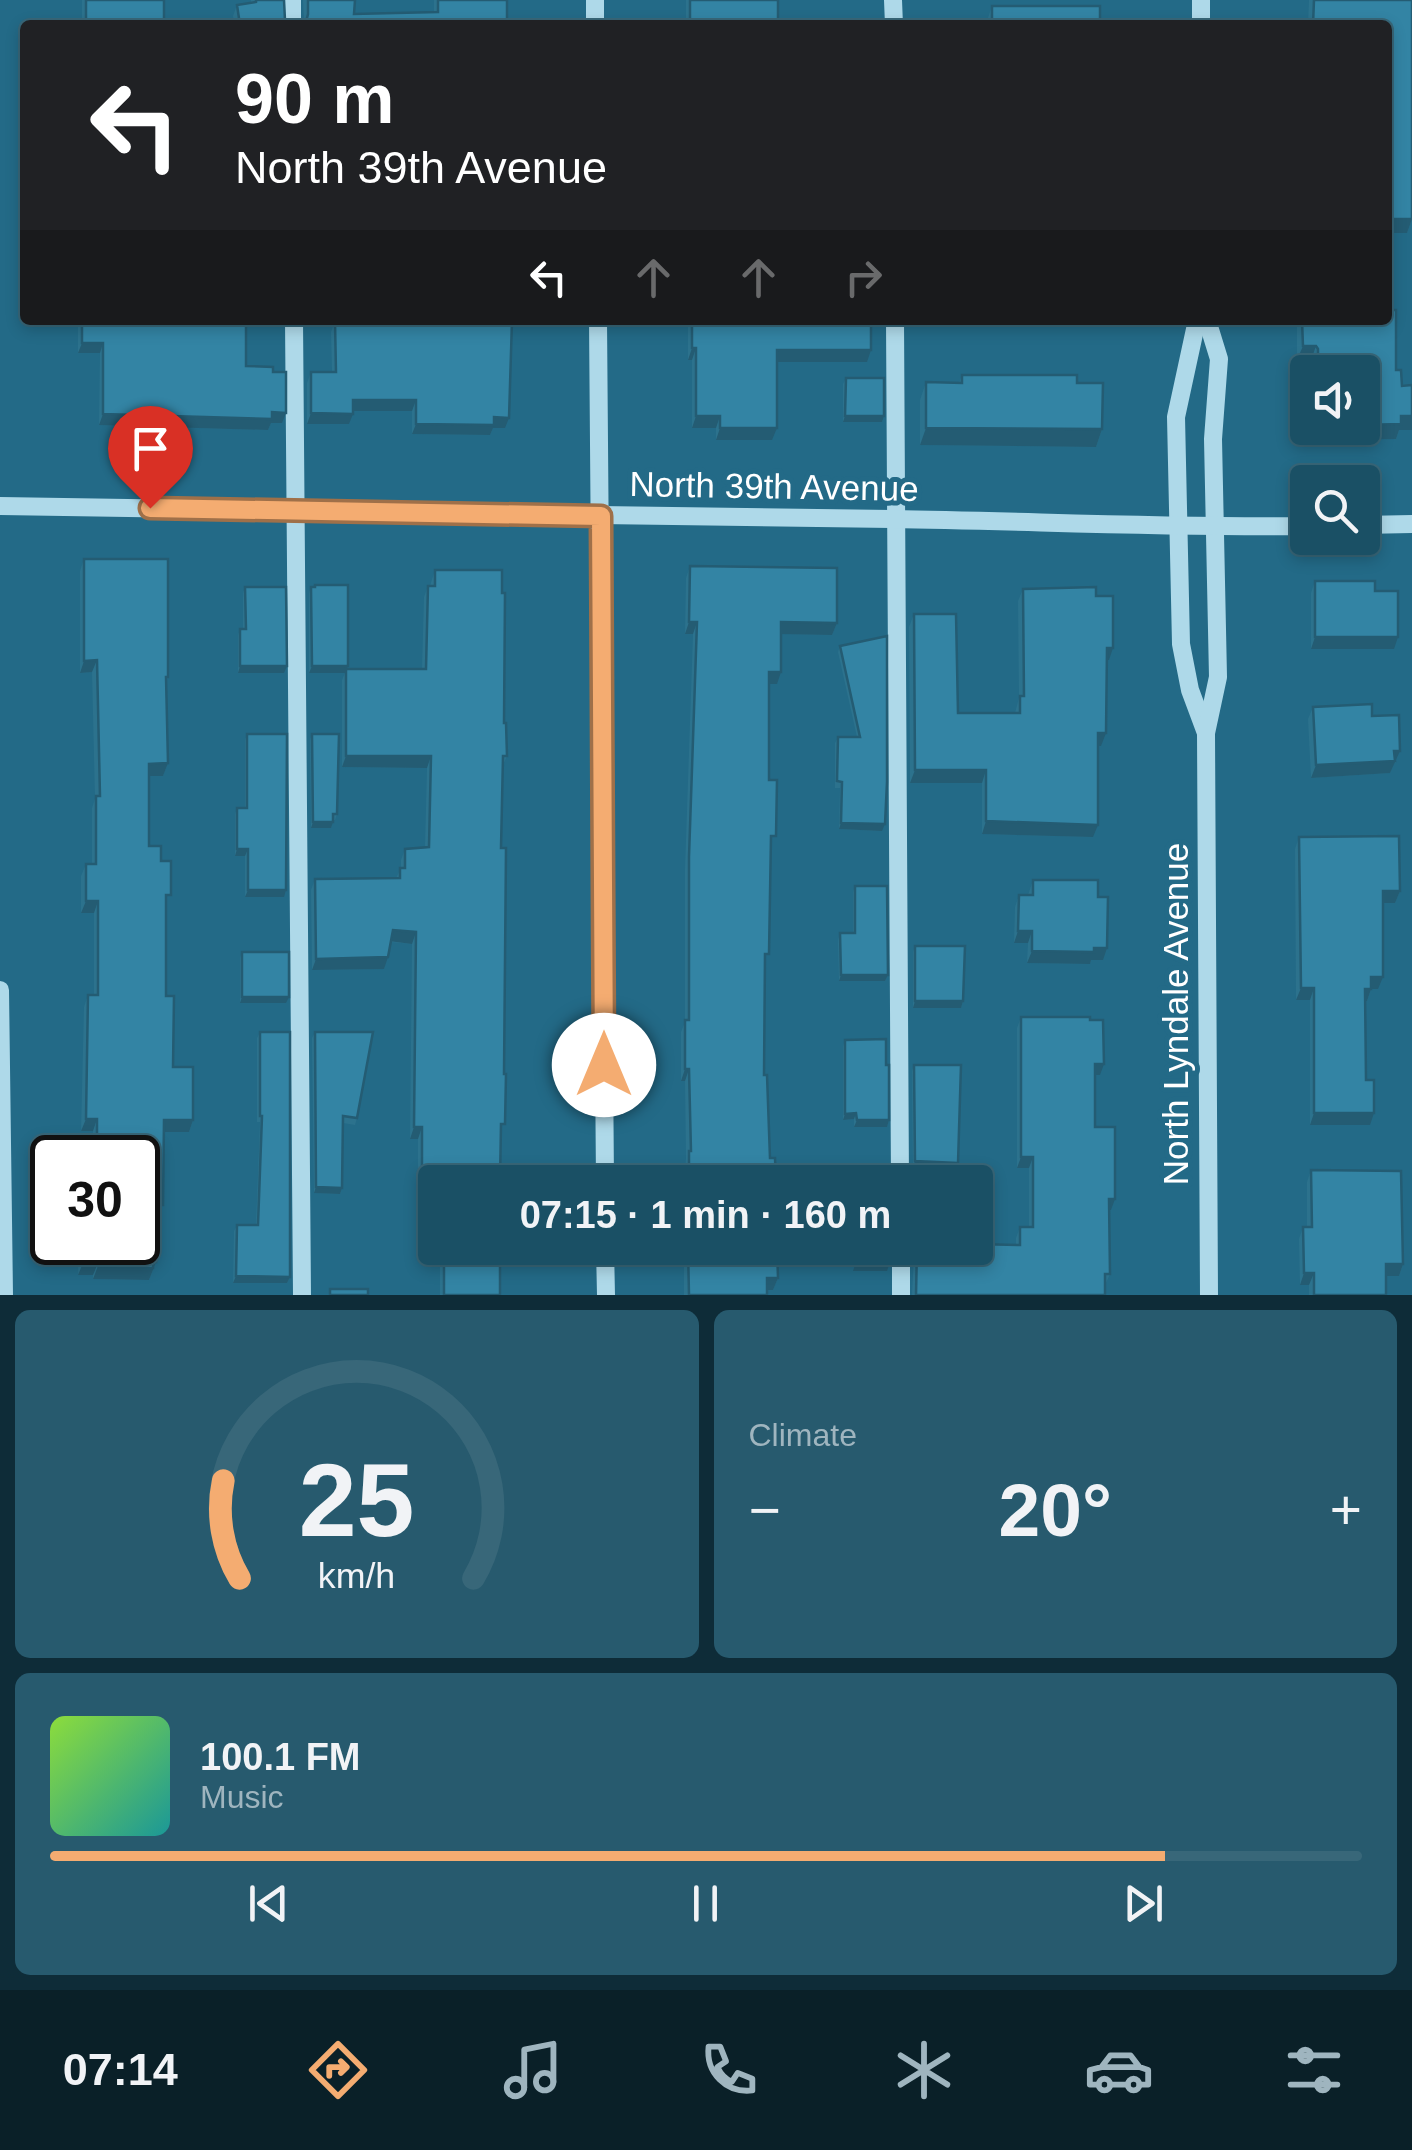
<!DOCTYPE html>
<html lang="en">
<head>
<meta charset="utf-8">
<style>
	:root { --surface:#1a5065; --page:#275a6e; --text:#f1f3f6; --muted:#9fb5bf; --line:#386779; --accent:#f4ac71 }
	body { margin:0; font-family:Helvetica,sans-serif; background:var(--page); color:var(--text); height:100vh; display:flex; flex-direction:column; font-size:38px; white-space:nowrap }
	* { box-sizing:border-box; margin:0 }
	p { font-size:32px; color:var(--muted) }
	.icon { flex:none; width:55px; height:55px; fill:none; stroke:currentColor; stroke-width:2; stroke-linecap:round; stroke-linejoin:round }
	.map { position:relative; height:1295px; overflow:hidden }
	.drawer { display:flex; flex-direction:column; gap:15px; padding:15px; background:#0e2c38; flex:1 }
	.drawer>* { flex:none }
	.banner { position:absolute; left:20px; top:20px; width:1372px; height:305px; border-radius:10px; box-shadow:0 5px 15px #0003,0 0 0 2px var(--line); background:#202124; color:#fff; overflow:hidden }
	.fabs { position:absolute; left:1290px; top:355px; display:grid; gap:20px }
	.fabs a { display:grid; place-items:center; width:90px; height:90px; border-radius:10px; background:var(--surface); box-shadow:0 5px 15px #0003,0 0 0 2px var(--line); font-size:50px }
	.speed { position:absolute; left:30px; top:1135px; display:flex; gap:20px; font-size:50px; font-weight:700; text-align:center }
	.speed>* { display:grid; place-content:center; width:130px; height:130px; border-radius:50%; background:var(--surface); box-shadow:0 5px 15px #0003,0 0 0 2px var(--line); line-height:1 }
	.speed .limit { border:5px solid #111; border-radius:15px; background:#fff; color:#111 }
	.pin { position:absolute; display:grid; place-items:center; width:85px; height:85px; color:#fff; margin:-102px -42px; border-radius:50% 50% 50% 0; rotate:-45deg; box-shadow:0 0 10px #0007 }
	.pin .icon { rotate:45deg }
	.me { position:absolute; width:110px; margin:-55px; rotate:0deg; stroke-linejoin:round; filter:drop-shadow(0 0 8px #0008) }
	.turn { display:flex; align-items:center; gap:35px; height:210px; padding:0 50px; font-size:45px }
	.turn .icon { width:130px; height:130px; stroke-width:2.5 }
	.turn b { display:block; font-size:70px; line-height:85px }
	.lanes { display:flex; align-items:center; height:95px; padding:0 50px; background:#0003; justify-content:center; gap:50px; direction:ltr }
	.lanes .off { opacity:.35 }
	.big { font-size:75px; font-weight:600; line-height:1.1 }
	.drawer .tile { flex:1; display:flex; flex-direction:column; justify-content:center; gap:15px; min-width:0; padding:0 35px; border-radius:15px; background:var(--page) }
	.drawer .dial { align-items:center; gap:0 }
	.dial svg { height:260px; overflow:visible; fill:none; stroke:var(--line); stroke-width:7; stroke-linecap:round; text-anchor:middle }
	.dial text { fill:var(--text); stroke:none }
	.song { display:flex; align-items:center; gap:30px }
	.cover { width:120px; height:120px; border-radius:15px; background:linear-gradient(135deg,hsl(90 70% 55%),hsl(180 70% 35%)) }
	.played { height:10px; border-radius:5px; background:linear-gradient(90deg,var(--accent) 85%,var(--line) 85%) }
	.keys { display:flex; justify-content:space-around; direction:ltr }
	.heat { display:flex; justify-content:space-between; align-items:center; font-size:55px; direction:ltr }
	.drawer .tiles { flex:1; display:grid; gap:15px; grid-template-columns:1fr 1fr }
	.tile:last-child { grid-column:span 2 }
	.trip { position:absolute; left:418px; top:1165px; width:575px; height:100px; border-radius:10px; background:var(--surface); box-shadow:0 5px 15px #0003,0 0 0 2px var(--line); font-weight:600; line-height:100px; text-align:center }
	.dock { display:flex; height:160px; justify-content:space-around; align-items:center; background:#0a2028; color:var(--muted) }
	.dock .icon { width:70px; height:70px }
	.dock .on { color:var(--accent) }
	.dock b { font-size:45px; color:var(--text) }
	.map>svg:first-child { display:block }
</style>
</head>
<body>
<div class="map">
<svg width="1412" height="1295" viewBox="0 0 1412 1295">
	<rect width="100%" height="100%" fill="#236a87"/>
	<g fill="none" stroke-linecap="round" stroke-linejoin="round">
		<g stroke="#aed9e9" stroke-width="18">
			<polyline points="292,0 292,25"/>
			<polyline points="595,0 595,25"/>
			<polyline points="893,0 894,25"/>
			<polyline points="1201,0 1201,25"/>
			<polyline points="294,320 302,1295"/>
			<polyline points="598,320 605,1182"/>
			<polyline points="895,320 900,1182"/>
			<polyline points="1197,320 1176,417 1181,644 1190,690 1206,733"/>
			<polyline points="1207,320 1219,359 1213,439 1218,677 1206,733 1209,1295"/>
			<path d="M0,506c297,4 595,10 892,13 139,2 277,9 416,7"/>
			<polyline points="1362,525 1412,524"/>
			<polyline points="0,990 4,1295"/>
			<polyline points="605,1248 606,1295"/>
			<polyline points="901,1248 901,1295"/>
		</g>
	</g>
	<g fill="#2c728d">
		<rect x="82" y="0" width="82" height="25"/>
		<polygon points="251,0 284,0 285,20 292,25 234,25 233,16 237,5 251,3"/>
		<polygon points="303,0 355,0 354,14 434,13 434,0 507,0 507,25 304,22"/>
		<rect x="686" y="0" width="92" height="25"/>
		<polygon points="1309,0 1412,0 1412,219 1407,233 1388,233 1388,25 1308,25"/>
		<polygon points="992,6 1100,25 988,25 988,18"/>
		<polygon points="78,320 246,320 246,366 273,372 282,423 271,423 268,430 99,425 100,353 78,353"/>
		<polygon points="688,320 871,320 867,362 777,362 772,440 716,440 716,428 692,428 692,360 688,360"/>
		<polygon points="1297,320 1388,320 1396,370 1402,386 1412,385 1412,430 1399,430 1396,439 1314,440 1313,428 1362,428 1362,372 1313,372 1313,363 1311,360 1297,360"/>
		<polygon points="335,321 505,428 493,428 490,435 412,434 412,411 353,411 349,424 307,424 307,383 311,372 332,372 331,332"/>
		<polygon points="962,375 1077,383 1102,429 1096,447 920,445 920,400 926,382 959,383"/>
		<polygon points="846,378 884,416 882,422 843,422 843,384"/>
		<polygon points="84,559 168,677 166,684 168,763 163,776 149,776 149,846 161,861 166,906 166,996 173,1067 193,1120 189,1132 163,1132 156,1262 149,1280 93,1279 93,1275 78,1275 79,1242 138,1242 138,1158 92,1158 93,1131 81,1131 84,1007 88,995 94,995 94,913 81,913 81,876 86,864 92,864 92,808 95,799 92,672 80,673 80,571"/>
		<polygon points="690,566 837,623 832,635 781,634 777,684 769,684 769,780 772,848 770,848 765,966 764,1075 770,1158 776,1182 684,1182 686,1158 685,1081 681,1081 681,1032 685,1022 685,869 693,634 685,634 686,578"/>
		<polygon points="435,570 504,723 507,756 502,767 435,1182 435,1202 428,1202 428,1186 418,1186 418,1139 410,1139 412,944 391,942 384,969 312,970 311,890 315,879 396,878 401,868 401,860 405,849 425,847 427,768 342,767 342,680 345,673 309,673 309,593 311,587 347,669 422,669 424,597 428,586 430,586"/>
		<polygon points="1315,581 1375,591 1394,649 1311,649 1311,593"/>
		<polygon points="245,587 284,673 238,673 238,635 240,629 243,629 243,593"/>
		<polygon points="1023,589 1096,596 1109,660 1107,660 1101,746 1098,746 1093,837 982,834 982,783 910,783 909,627 914,614 958,713 1015,713 1019,698 1018,601"/>
		<polygon points="840,646 882,831 839,829 840,788 835,788 835,743 838,737 857,737 838,652"/>
		<polygon points="1313,707 1372,716 1396,763 1394,763 1390,773 1311,778 1308,719"/>
		<polygon points="247,734 284,897 245,897 245,856 235,856 235,814 237,808 245,808 245,740"/>
		<polygon points="312,734 337,814 335,820 333,820 331,828 311,828 310,740"/>
		<polygon points="1299,837 1400,891 1395,903 1383,903 1378,989 1371,989 1367,1001 1365,1001 1366,1080 1370,1125 1310,1125 1310,1000 1296,1000 1295,849"/>
		<polygon points="1033,880 1098,897 1103,960 1091,960 1090,964 1027,963 1028,943 1014,943 1015,907 1019,895 1028,895"/>
		<polygon points="855,886 888,975 885,981 839,981 838,940 840,933 853,933 853,892"/>
		<polygon points="915,946 963,1001 961,1008 913,1008 913,952"/>
		<polygon points="242,952 286,1003 240,1003 240,958"/>
		<polygon points="1021,1017 1100,1075 1095,1075 1095,1127 1111,1210 1109,1210 1110,1274 1105,1285 1105,1295 912,1295 914,1254 916,1248 975,1248 1016,1244 1016,1238 1020,1227 1029,1227 1029,1168 1017,1168 1017,1028"/>
		<polygon points="260,1032 290,1277 287,1283 233,1283 234,1231 237,1225 256,1225 260,1122 257,1122 257,1038"/>
		<polygon points="315,1032 357,1118 355,1125 343,1123 342,1188 340,1194 314,1193 312,1038"/>
		<polygon points="845,1040 886,1065 889,1120 887,1127 854,1127 854,1119 843,1120 843,1046"/>
		<polygon points="914,1065 958,1163 956,1170 913,1168 912,1071"/>
		<polygon points="1311,1170 1403,1264 1399,1276 1386,1276 1386,1295 1309,1295 1309,1285 1300,1285 1299,1239 1303,1227 1307,1227 1307,1182"/>
		<rect x="440" y="1248" width="60" height="47"/>
		<polygon points="684,1248 777,1248 778,1278 773,1290 767,1290 767,1295 684,1295"/>
	</g>
	<g fill="#245c73">
		<polygon points="1388,219 1412,219 1407,233 1388,233"/>
		<polygon points="82,343 103,343 100,353 78,353"/>
		<polygon points="1303,346 1316,346 1311,360 1297,360"/>
		<polygon points="692,348 696,348 692,360 688,360"/>
		<polygon points="777,350 871,350 867,362 773,362"/>
		<polygon points="353,400 416,400 412,411 349,411"/>
		<polygon points="286,413 282,423 271,423 268,430 99,425 103,414"/>
		<polygon points="311,413 353,414 349,424 307,424"/>
		<polygon points="696,416 720,416 716,428 692,428"/>
		<polygon points="845,416 884,416 882,422 843,422"/>
		<polygon points="1401,416 1412,416 1412,430 1399,430 1396,439 1314,440 1318,428 1362,428 1362,425"/>
		<polygon points="494,417 509,418 505,428 493,428 490,435 412,434 416,424"/>
		<polygon points="720,428 777,428 772,440 716,440"/>
		<polygon points="926,428 1102,429 1096,447 920,445"/>
		<polygon points="689,622 697,622 693,634 685,634"/>
		<polygon points="781,622 837,623 832,635 777,634"/>
		<polygon points="1315,637 1398,637 1394,649 1311,649"/>
		<polygon points="1107,648 1113,648 1109,660 1102,660"/>
		<polygon points="97,660 92,672 80,673 84,661"/>
		<polygon points="240,666 287,666 284,673 238,673"/>
		<polygon points="312,666 348,666 345,673 309,673"/>
		<polygon points="769,672 781,672 777,684 764,684"/>
		<polygon points="1098,733 1106,733 1101,746 1093,746"/>
		<polygon points="1394,751 1400,751 1390,773 1311,778 1316,765"/>
		<polygon points="346,756 431,756 427,768 342,767"/>
		<polygon points="168,763 163,776 144,776 149,764"/>
		<polygon points="915,770 986,770 982,783 910,783"/>
		<polygon points="986,821 1098,825 1093,837 982,834"/>
		<polygon points="313,822 333,822 331,828 311,828"/>
		<polygon points="841,823 885,824 882,831 839,829"/>
		<polygon points="237,849 248,849 245,856 235,856"/>
		<polygon points="248,890 286,890 284,897 245,897"/>
		<polygon points="1383,891 1400,891 1395,903 1378,903"/>
		<polygon points="86,901 98,901 94,913 81,913"/>
		<polygon points="393,930 416,932 412,944 389,941"/>
		<polygon points="1018,931 1032,931 1028,943 1014,943"/>
		<polygon points="1107,948 1103,960 1091,960 1090,964 1027,963 1032,951"/>
		<polygon points="388,957 384,969 312,970 316,959"/>
		<polygon points="841,975 888,975 885,981 839,981"/>
		<polygon points="1371,977 1383,977 1378,989 1367,989"/>
		<polygon points="1301,988 1314,988 1310,1000 1296,1000"/>
		<polygon points="1365,989 1371,989 1367,1001 1360,1001"/>
		<polygon points="242,997 289,997 286,1003 240,1003"/>
		<polygon points="915,1001 963,1001 961,1008 913,1008"/>
		<polygon points="1095,1064 1104,1064 1100,1075 1091,1075"/>
		<polygon points="685,1069 689,1069 685,1081 681,1081"/>
		<polygon points="856,1113 854,1119 843,1120 845,1114"/>
		<polygon points="1314,1113 1374,1113 1370,1125 1310,1125"/>
		<polygon points="86,1119 97,1119 93,1131 81,1131"/>
		<polygon points="164,1120 193,1120 189,1132 159,1132"/>
		<polygon points="857,1120 889,1120 887,1127 854,1127"/>
		<polygon points="414,1127 422,1127 418,1139 410,1139"/>
		<polygon points="1021,1157 1033,1157 1029,1168 1017,1168"/>
		<polygon points="915,1161 958,1163 956,1170 913,1168"/>
		<polygon points="422,1174 432,1174 428,1186 418,1186"/>
		<polygon points="316,1187 342,1188 340,1194 314,1193"/>
		<polygon points="432,1191 435,1191 435,1202 428,1202"/>
		<polygon points="1109,1199 1115,1199 1111,1210 1105,1210"/>
		<polygon points="156,1262 149,1280 93,1279 98,1266"/>
		<polygon points="83,1263 98,1263 93,1275 78,1275"/>
		<polygon points="1386,1264 1403,1264 1399,1276 1381,1276"/>
		<polygon points="855,1265 889,1265 887,1271 853,1271"/>
		<polygon points="1304,1273 1314,1273 1309,1285 1300,1285"/>
		<polygon points="236,1276 290,1277 287,1283 233,1283"/>
		<polygon points="767,1278 778,1278 773,1290 762,1290"/>
	</g>
	<g fill="#3384a4" stroke="#245c73" stroke-width="2.5">
		<rect x="86" y="0" width="78" height="25"/>
		<polygon points="256,0 284,0 285,20 292,25 240,25 237,5 256,2"/>
		<polygon points="308,0 355,0 354,14 438,12 438,0 507,0 507,25 299,25 306,22 308,14"/>
		<rect x="690" y="0" width="88" height="25"/>
		<polygon points="1314,0 1412,0 1412,219 1388,219 1388,25 1313,25"/>
		<rect x="992" y="6" width="108" height="19"/>
		<polygon points="1388,310 1396,310 1396,370 1401,370 1402,386 1412,385 1412,416 1401,416 1401,424 1362,425 1362,372 1318,372 1318,349 1316,346 1303,346 1302,320 1388,320"/>
		<polygon points="82,320 246,320 246,366 273,367 273,372 286,372 286,413 272,412 272,419 103,414 103,343 82,343"/>
		<polygon points="411,320 512,320 509,418 494,417 494,425 416,424 416,400 353,400 353,414 311,413 311,372 336,372 335,321"/>
		<polygon points="692,320 871,320 871,350 777,350 777,428 720,428 720,416 696,416 696,348 692,348"/>
		<polygon points="962,375 1077,375 1077,383 1103,383 1102,429 926,428 926,382 962,383"/>
		<polygon points="846,378 884,378 884,416 845,416"/>
		<polygon points="84,559 168,559 168,677 166,677 168,763 149,764 149,846 161,846 161,861 171,861 171,895 166,895 166,996 174,996 173,1067 193,1067 193,1120 164,1120 163,1205 159,1205 156,1262 153,1262 153,1268 98,1266 98,1263 83,1263 83,1242 138,1242 138,1158 97,1158 97,1119 86,1119 88,995 98,995 98,901 86,901 86,864 96,864 96,796 100,796 97,660 84,661"/>
		<polygon points="690,566 837,568 837,623 781,622 781,672 769,672 769,780 777,780 776,836 771,836 769,954 765,954 764,1075 767,1075 770,1158 775,1158 776,1182 688,1182 688,1171 689,1171 689,1151 691,1151 689,1069 685,1069 685,1020 689,1020 689,857 697,622 689,622"/>
		<polygon points="435,570 502,570 502,593 505,593 504,723 506,723 507,756 503,756 501,848 506,848 504,1074 506,1074 505,1124 501,1124 500,1182 435,1182 435,1191 432,1191 432,1174 422,1174 422,1127 414,1127 416,932 393,930 388,957 316,959 315,879 400,878 400,868 405,868 405,849 429,847 431,756 346,756 346,669 426,669 428,586 435,586"/>
		<polygon points="1315,581 1375,581 1375,591 1398,591 1398,637 1315,637"/>
		<polygon points="315,585 348,585 348,666 312,666 311,587 315,587"/>
		<polygon points="245,587 286,587 287,666 240,666 240,629 246,629"/>
		<polygon points="1096,587 1096,596 1113,596 1113,648 1107,648 1106,733 1098,733 1098,825 986,821 986,770 915,770 914,614 956,614 958,713 1020,713 1020,696 1024,696 1023,589"/>
		<polygon points="887,636 887,782 885,824 841,823 842,782 837,781 838,737 860,737 840,646"/>
		<polygon points="1372,704 1372,716 1399,715 1400,751 1394,751 1395,761 1316,765 1313,707"/>
		<polygon points="247,734 287,734 286,890 248,890 248,849 237,849 237,808 247,808"/>
		<polygon points="312,734 339,734 337,814 333,814 333,822 313,822"/>
		<polygon points="1399,836 1400,891 1383,891 1383,977 1371,977 1371,989 1365,989 1366,1080 1374,1080 1374,1113 1314,1113 1314,988 1301,988 1299,837"/>
		<polygon points="1033,880 1098,880 1098,897 1108,897 1107,948 1094,948 1094,952 1032,951 1032,931 1018,931 1019,895 1033,895"/>
		<polygon points="855,886 887,886 888,975 841,975 840,933 855,933"/>
		<polygon points="915,946 965,946 963,1001 915,1001"/>
		<rect x="242" y="952" width="47" height="45"/>
		<polygon points="1021,1017 1090,1017 1090,1020 1103,1020 1104,1064 1095,1064 1095,1127 1115,1127 1115,1199 1109,1199 1110,1274 1105,1274 1105,1295 916,1295 917,1248 975,1248 975,1244 1020,1245 1020,1227 1033,1227 1033,1157 1021,1157"/>
		<polygon points="260,1032 290,1032 290,1277 236,1276 237,1225 258,1225 262,1116 260,1116"/>
		<polygon points="315,1032 373,1032 357,1118 343,1116 342,1188 316,1187"/>
		<polygon points="886,1039 886,1065 889,1065 889,1120 857,1120 856,1113 845,1114 845,1040"/>
		<polygon points="914,1065 961,1065 958,1163 915,1161"/>
		<polygon points="1311,1170 1401,1171 1403,1264 1386,1264 1386,1295 1314,1295 1314,1273 1304,1273 1303,1227 1312,1227"/>
		<rect x="444" y="1248" width="56" height="47"/>
		<polygon points="688,1248 777,1248 778,1278 767,1278 767,1295 689,1295"/>
		<polygon points="856,1248 889,1248 889,1265 855,1265"/>
		<rect x="330" y="1289" width="38" height="6"/>
	</g>
	<g fill="none" stroke-linecap="round" stroke-linejoin="round">
		<defs>
			<polyline id="route" points="150,508 601,516 604,1065"/>
		</defs>
		<use href="#route" stroke="#9f7049" stroke-width="25"/>
		<use href="#route" stroke="#f4ac71" stroke-width="18"/>
	</g>
	<g text-anchor="middle" dominant-baseline="central" stroke-width="10" stroke-linejoin="round" paint-order="stroke">
		<g font-size="35" fill="#fff" stroke="#236a87">
			<text transform="translate(774 486) rotate(1)">North 39th Avenue</text>
			<text transform="translate(1175 1014) rotate(-90)">North Lyndale Avenue</text>
		</g>
	</g>
</svg>
<div class="fabs">
<a><svg class="icon" aria-label="sound" viewBox="0 0 24 24"><path d="M4 9h4l5-4v14l-5-4H4zM17 9q2 3 0 6"/></svg></a>
<a><svg class="icon" aria-label="search" viewBox="0 0 24 24"><circle cx="10" cy="10" r="6"/><path d="M15 15l6 6"/></svg></a>
</div>
<div class="speed"><div class="limit">30</div></div>
<div class="pin" style="left:150px;top:508px;background:#d93025"><svg class="icon" aria-label="arrive" viewBox="0 0 24 24"><path d="M6 21V4h12l-3 4 3 4H6"/></svg></div>
<svg class="me" style="left:604px;top:1065px" viewBox="-20 -20 40 40"><circle r="19" fill="#fff"/><path d="M0-13L10 11 0 6-10 11z" fill="#f4ac71"/></svg>
<div class="trip">07:15 · 1 min · 160 m</div>
<div class="banner">
<div class="turn"><svg class="icon" aria-label="left" viewBox="0 0 24 24"><path d="M17 20v-9H6M10 6l-5 5 5 5"/></svg><div><b>90 m</b>North 39th Avenue</div></div>
<div class="lanes"><svg class="icon" aria-label="left" viewBox="0 0 24 24"><path d="M17 20v-9H6M10 6l-5 5 5 5"/></svg><svg class="icon off" aria-label="ahead" viewBox="0 0 24 24"><path d="M12 20V5M6 11l6-6 6 6"/></svg><svg class="icon off" aria-label="ahead" viewBox="0 0 24 24"><path d="M12 20V5M6 11l6-6 6 6"/></svg><svg class="icon off" aria-label="right" viewBox="0 0 24 24"><path d="M7 20v-9h11M14 6l5 5-5 5"/></svg></div>
</div>
</div>
<section class="drawer">
<div class="tiles">
<div class="tile dial"><svg viewBox="0 0 100 80">
<path d="M14 69A42 42 0 1 1 86 69"/>
<path d="M14 69A42 42 0 0 1 9 39" stroke="#f4ac71"/>
<text x="50" y="56" font-size="32" font-weight="700">25</text>
<text x="50" y="72" font-size="11">km/h</text>
</svg></div>
<div class="tile"><p>Climate</p>
<div class="heat"><a>−</a><b class="big">20°</b><a>+</a></div>
</div>
<div class="tile">
<div class="song"><i class="cover"></i><div><b>100.1 FM</b><p>Music</p></div></div>
<div class="played"></div>
<div class="keys"><svg class="icon" aria-label="previous" viewBox="0 0 24 24"><path d="M18 5L8 12l10 7zM5 5v14"/></svg><svg class="icon" aria-label="pause" viewBox="0 0 24 24"><path d="M8 5v14M16 5v14"/></svg><svg class="icon" aria-label="next" viewBox="0 0 24 24"><path d="M6 5l10 7-10 7zM19 5v14"/></svg></div>
</div>
</div>
</section>
<nav class="dock">
<b>07:14</b>
<svg class="icon on" aria-label="directions" viewBox="0 0 24 24"><path d="M12 3l9 9-9 9-9-9zM9 14v-3h6M13 9l2 2-2 2"/></svg>
<svg class="icon" aria-label="music" viewBox="0 0 24 24"><path d="M9 18V5l10-2v13"/><circle cx="6" cy="18" r="3"/><circle cx="16" cy="16" r="3"/></svg>
<svg class="icon" aria-label="phone" viewBox="0 0 24 24"><path d="M5 4h4l2 5-3 2q2 4 5 5l2-3 5 2v4C11 20 4 13 5 4z"/></svg>
<svg class="icon" aria-label="climate" viewBox="0 0 24 24"><path d="M12 3v18M4 7l16 10M4 17L20 7"/></svg>
<svg class="icon" aria-label="car" viewBox="0 0 24 24"><path d="M5 17H2v-5l4-1 3-4h7l3 4 3 1v5h-3M9 17h6M6 11h13"/><circle cx="7" cy="17" r="2"/><circle cx="17" cy="17" r="2"/></svg>
<svg class="icon" aria-label="filters" viewBox="0 0 24 24"><path d="M4 7h16M4 17h16"/><circle cx="9" cy="7" r="2"/><circle cx="15" cy="17" r="2"/></svg>
</nav>
</body>
</html>
